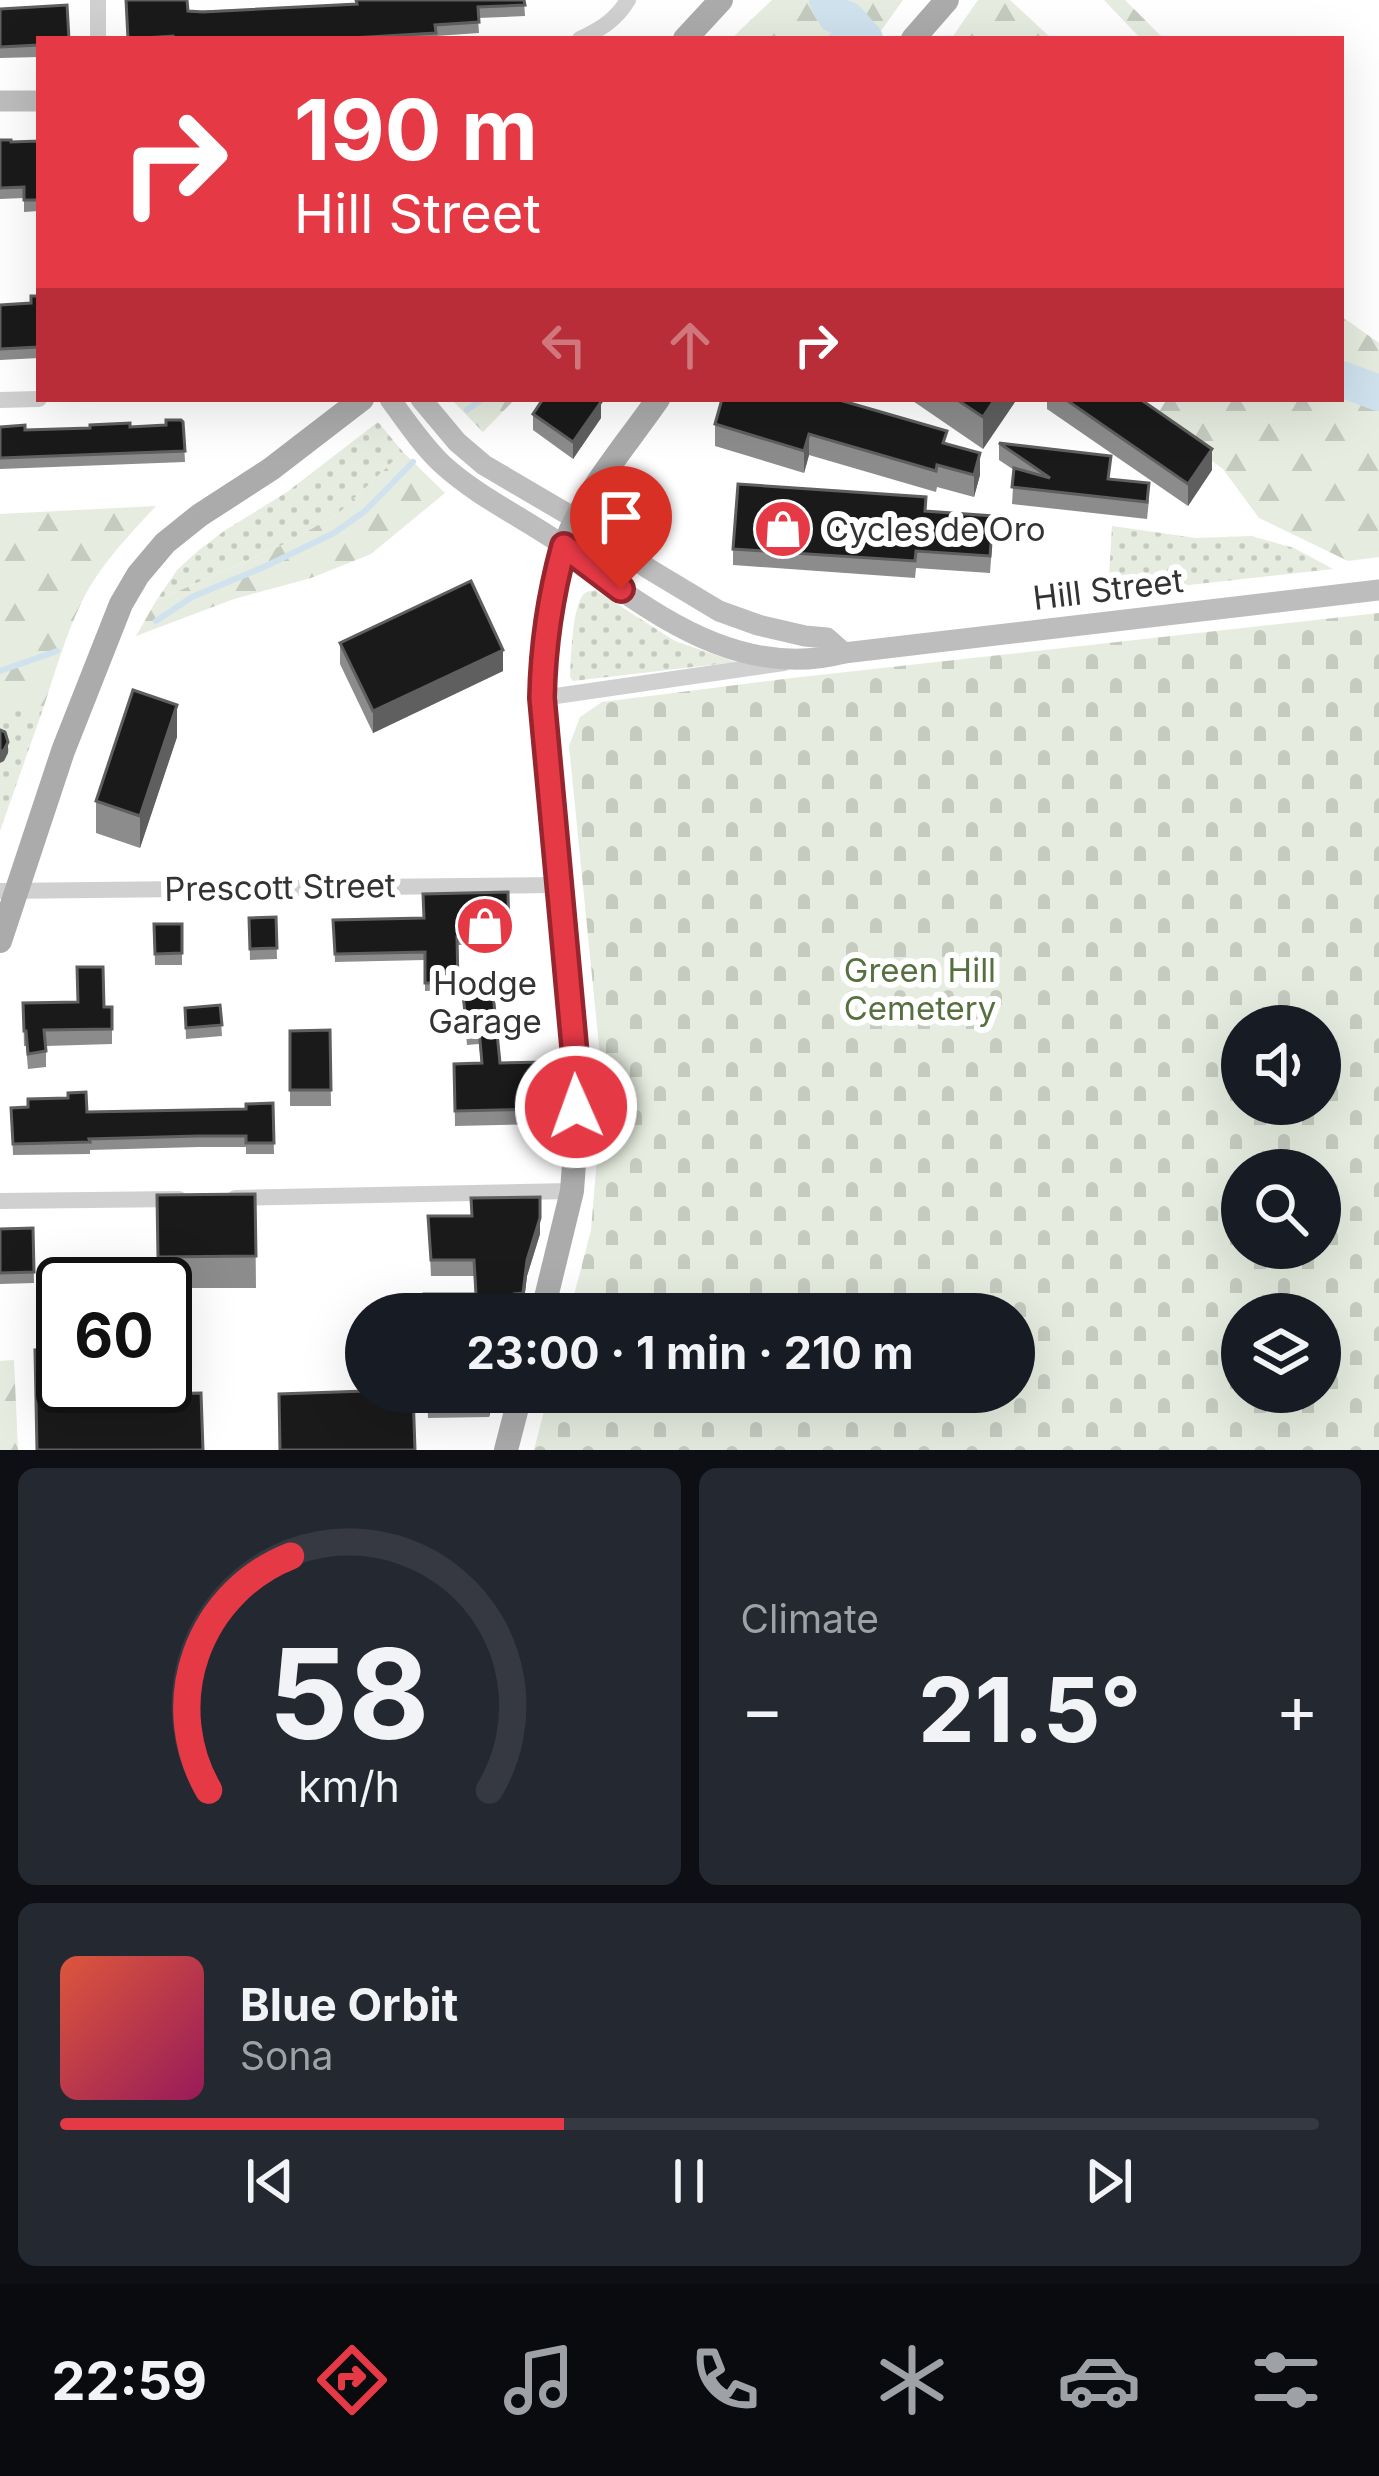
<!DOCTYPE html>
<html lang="en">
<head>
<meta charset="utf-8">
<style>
	:root { --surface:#171b24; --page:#242831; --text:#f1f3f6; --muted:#9ea1a6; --line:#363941; --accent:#e63946 }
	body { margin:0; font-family:Inter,sans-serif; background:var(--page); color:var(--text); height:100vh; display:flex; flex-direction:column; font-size:45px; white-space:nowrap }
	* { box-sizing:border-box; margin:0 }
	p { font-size:39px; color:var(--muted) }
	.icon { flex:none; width:66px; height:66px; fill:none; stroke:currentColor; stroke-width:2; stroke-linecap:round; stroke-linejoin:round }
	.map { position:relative; height:1450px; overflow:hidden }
	.details { display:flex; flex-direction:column; gap:18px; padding:18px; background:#0d0f14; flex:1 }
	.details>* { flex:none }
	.top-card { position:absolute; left:36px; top:36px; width:1308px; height:366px; border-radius:0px; box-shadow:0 12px 48px #0002; background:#e63946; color:#fff; overflow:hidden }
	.controls { position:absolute; left:1221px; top:1005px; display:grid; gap:24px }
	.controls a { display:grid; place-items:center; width:120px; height:120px; border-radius:50%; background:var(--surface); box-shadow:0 12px 48px #0002; font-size:60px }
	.speed { position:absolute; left:36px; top:1257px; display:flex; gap:24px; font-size:60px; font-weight:700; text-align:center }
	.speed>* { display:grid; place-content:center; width:156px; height:156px; border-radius:50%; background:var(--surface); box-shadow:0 12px 48px #0002; line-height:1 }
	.speed .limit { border:6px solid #111; border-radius:18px; background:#fff; color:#111 }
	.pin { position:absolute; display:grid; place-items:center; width:102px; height:102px; color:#fff; margin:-123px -51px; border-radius:50% 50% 50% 0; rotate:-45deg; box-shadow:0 0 12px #0007 }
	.pin .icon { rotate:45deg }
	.me { position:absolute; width:132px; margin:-66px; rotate:358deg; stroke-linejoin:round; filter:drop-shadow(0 0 9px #0008) }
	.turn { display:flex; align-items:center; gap:42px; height:252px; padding:0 60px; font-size:54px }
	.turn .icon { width:156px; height:156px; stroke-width:2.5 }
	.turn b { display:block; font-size:84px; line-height:102px }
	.lanes { display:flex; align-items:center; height:114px; padding:0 60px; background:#0003; justify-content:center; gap:60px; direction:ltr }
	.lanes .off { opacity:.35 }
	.big { font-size:90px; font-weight:700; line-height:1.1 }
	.details .tile { flex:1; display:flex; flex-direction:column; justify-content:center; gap:18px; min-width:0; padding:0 42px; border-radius:18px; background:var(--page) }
	.details .dial { align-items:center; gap:0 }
	.dial svg { height:312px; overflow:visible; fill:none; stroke:var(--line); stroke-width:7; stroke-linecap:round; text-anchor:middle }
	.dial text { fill:var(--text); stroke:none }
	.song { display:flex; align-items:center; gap:36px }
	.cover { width:144px; height:144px; border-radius:18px; background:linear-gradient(135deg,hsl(10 70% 55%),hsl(330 70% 35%)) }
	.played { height:12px; border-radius:6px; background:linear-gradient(90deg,var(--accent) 40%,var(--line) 40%) }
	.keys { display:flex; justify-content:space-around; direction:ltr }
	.heat { display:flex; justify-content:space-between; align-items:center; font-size:66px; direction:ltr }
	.details .tiles { flex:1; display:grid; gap:18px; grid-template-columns:1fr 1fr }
	.tile:last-child { grid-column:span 2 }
	.trip { position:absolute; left:345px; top:1293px; width:690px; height:120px; border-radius:60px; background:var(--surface); box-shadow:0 12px 48px #0002; font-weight:700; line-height:120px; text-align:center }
	.tabs { display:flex; height:192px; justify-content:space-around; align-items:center; background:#090b0e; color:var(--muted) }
	.tabs .icon { width:84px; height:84px }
	.tabs .current { color:var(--accent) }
	.tabs b { font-size:54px; color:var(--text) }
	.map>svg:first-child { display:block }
</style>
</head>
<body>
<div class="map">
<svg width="1379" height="1450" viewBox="0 0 1379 1450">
	<defs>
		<pattern id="grass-dots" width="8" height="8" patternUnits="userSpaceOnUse" patternTransform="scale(3)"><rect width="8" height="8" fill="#e6ecdf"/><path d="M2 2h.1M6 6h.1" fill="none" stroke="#c6cbc0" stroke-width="1.8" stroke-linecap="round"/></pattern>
		<pattern id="forest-firs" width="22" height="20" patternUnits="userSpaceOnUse" patternTransform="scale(3)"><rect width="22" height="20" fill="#e6ecdf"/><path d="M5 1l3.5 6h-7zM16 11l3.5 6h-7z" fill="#c6cbc0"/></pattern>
		<pattern id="cemetery-stones" width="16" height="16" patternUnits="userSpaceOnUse" patternTransform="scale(3)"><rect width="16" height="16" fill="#e6ecdf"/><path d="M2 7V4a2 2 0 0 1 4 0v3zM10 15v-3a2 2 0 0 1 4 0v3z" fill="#c6cbc0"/></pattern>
	</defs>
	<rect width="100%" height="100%" fill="#fff"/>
	<g fill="url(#grass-dots)">
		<polygon points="378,422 403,452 339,513 287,543 156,601 177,570 199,550 224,531 287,492"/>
		<polygon points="1112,526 1196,538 1251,536 1294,548 1333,569 1108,594"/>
		<path d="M595,590l80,51 61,21 -163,19 -3,-4c1,-18 2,-74 15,-84 3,-2 7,-2 10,-3z"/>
		<polygon points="0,706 44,706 0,831"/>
	</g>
	<g fill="url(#forest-firs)">
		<polygon points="772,0 903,0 875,39 731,39"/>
		<polygon points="978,0 1010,0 1052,39 951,39"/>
		<polygon points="1104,0 1125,0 1164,39 1141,39"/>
		<polygon points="1341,316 1379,343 1379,557 1348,561 1259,518 1223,469 1154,420 1167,399 1341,399"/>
		<polygon points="451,399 515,399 483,432"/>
		<polygon points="403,452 445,493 371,554 311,578 234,599 136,636 156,601 287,543 339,513"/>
		<path d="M156,506c-26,28 -54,57 -72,91 -17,34 -28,72 -40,109h-44v-192z"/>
		<polygon points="14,1360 18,1450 0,1450 0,1361"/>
	</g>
	<path fill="url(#cemetery-stones)" fill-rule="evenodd" d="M1379,613v837h-845l15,-58h465v-78h-445l22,-84 12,-144 -34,-340 11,-29 22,-15 190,-24zM1242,1026h78v78h-78zM1242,1170h78v78h-78zM1242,1314h78v78h-78z"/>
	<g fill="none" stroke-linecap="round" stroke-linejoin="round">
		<g stroke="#cfe2ee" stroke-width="6">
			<polyline points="830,39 847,19"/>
			<polyline points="467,410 482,399"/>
			<polyline points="156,621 192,597 266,566 334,533 365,511 413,462"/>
			<polyline points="0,671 57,651"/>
		</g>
		<g stroke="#cfe2ee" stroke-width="36">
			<polyline points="827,0 835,15 847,19 865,39"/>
			<polyline points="1341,379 1379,393"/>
		</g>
		<g stroke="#d0d0d0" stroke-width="16">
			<polyline points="98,0 98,39"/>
			<path d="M580,39c21,-10 36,-19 48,-39"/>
			<polyline points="0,400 39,399"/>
			<polyline points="542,698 784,663"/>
			<polyline points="0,891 559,885"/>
			<polyline points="235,1198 572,1191"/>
			<polyline points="0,1201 179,1199"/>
		</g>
		<g stroke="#bdbdbd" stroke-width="21">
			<polyline points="0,101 39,101"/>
			<path d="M390,399c16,22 32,46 52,65 36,33 82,54 122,82 13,9 23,20 36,29 71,53 153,102 244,78l535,-63"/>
			<polyline points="421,399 457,442 484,465 576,519 649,569 719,611 758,625 805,636 827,638 844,653"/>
		</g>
		<g stroke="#ababab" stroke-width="24">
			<polyline points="685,39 721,0"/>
			<polyline points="913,39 947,0"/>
			<polyline points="0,941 63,751 121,604 138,575 165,543 200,515 271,469 362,399"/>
			<path d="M542,1314l30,-123 4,-55 1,-58 -35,-380c1,-52 4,-109 24,-157 21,-52 61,-97 92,-142"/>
			<polyline points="506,1450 521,1392"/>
		</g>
	</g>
	<g fill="#8c8c8c">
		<polygon points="524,0 525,16 478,18 479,33 436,36 436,39 127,39 188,11"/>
		<polygon points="0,9 39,39 39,57 0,58"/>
		<polygon points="0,140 11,142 39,141 39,211 24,212 24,198 0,199"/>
		<polygon points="39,296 39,358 0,360 0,305 31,303"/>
		<polygon points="910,399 1017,399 983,449"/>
		<polygon points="1047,399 1140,399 1212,470 1188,506 1047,409"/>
		<polygon points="533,414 601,418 573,459 533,430"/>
		<polygon points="183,422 185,462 0,469 0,427 25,430 166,425"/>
		<polygon points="715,424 947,444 980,475 974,497 937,487 936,492 809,455 804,473 715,446"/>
		<polygon points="999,443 1110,479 1149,500 1147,519 1012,504 1014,470 999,460"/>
		<polygon points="926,511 993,533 990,573 916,568 915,578 733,565 733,549"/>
		<polygon points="340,643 503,671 373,733 340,664"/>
		<polygon points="177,737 140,848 96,833 96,801"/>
		<polygon points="508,892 509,944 457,945 458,990 425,991 425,960 335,962 333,920 424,918"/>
		<polygon points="276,917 277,959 250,960 249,918"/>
		<polygon points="154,924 182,924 182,965 155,965"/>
		<polygon points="462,986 500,1063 546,1062 547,1124 455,1126 454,1064 481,1063 479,1044 467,1045"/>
		<polygon points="23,1003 112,1007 112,1044 46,1046 46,1067 28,1069 26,1046 24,1046"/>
		<polygon points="220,1005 222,1036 186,1039 185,1008"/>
		<polygon points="330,1030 331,1106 290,1106 290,1031"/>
		<polygon points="273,1103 274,1154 246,1154 246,1147 198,1147 90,1150 90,1154 13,1155 11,1108 87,1112 246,1109"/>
		<polygon points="255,1194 256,1288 165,1288 165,1284 158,1284 157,1195"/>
		<polygon points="471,1198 540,1234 527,1276 523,1309 514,1309 475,1294 474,1276 431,1276 428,1216 471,1216"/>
		<polygon points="33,1228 34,1283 0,1284 0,1229"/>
		<polygon points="427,1392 495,1392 489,1417 428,1418"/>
	</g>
	<g fill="#5f5f5f">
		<polygon points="995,399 1017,399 983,449 983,417"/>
		<polygon points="601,402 601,418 573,459 573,442"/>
		<polygon points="809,434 809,455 804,473 804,451"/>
		<polygon points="1212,449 1212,470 1188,506 1188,484"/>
		<polygon points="980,453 980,475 974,497 974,475"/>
		<polygon points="503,650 503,671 373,733 373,711"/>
		<polygon points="177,705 177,737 140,848 140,816"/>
		<polygon points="8,742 8,753 4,761 0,763 0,752"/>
		<polygon points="540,1218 540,1234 527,1276 523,1309 527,1260"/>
		<polygon points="492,1392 495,1392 489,1417 489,1401"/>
	</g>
	<g fill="#1a1a1a" stroke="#5f5f5f" stroke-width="3">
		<polygon points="126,0 187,0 188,11 203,12 357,4 356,0 524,0 525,5 478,7 479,22 435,25 436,33 334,39 173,39 173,36 128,39"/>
		<polygon points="67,5 69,39 39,39 39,45 0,47 0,9"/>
		<polygon points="0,140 11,140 11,142 39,141 39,200 24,200 24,187 0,188"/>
		<polygon points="31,296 39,296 39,347 0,349 0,305 31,303"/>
		<polygon points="543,399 597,399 601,402 573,442 533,414"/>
		<polygon points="722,399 836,399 947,431 943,443 980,453 974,475 937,465 936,471 809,434 804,451 715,424"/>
		<polygon points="956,399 995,399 983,417"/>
		<polygon points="1065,399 1140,399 1212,449 1188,484"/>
		<polygon points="166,420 181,420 183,422 185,451 0,458 0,427 25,425 25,430 90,428 90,425 130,423 130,427 166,425"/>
		<polygon points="999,443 1111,456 1108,479 1149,483 1147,502 1012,487 1014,468 1050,478"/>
		<polygon points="738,484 926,497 925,511 993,516 990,556 916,551 915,561 733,549"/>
		<polygon points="471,581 503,650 373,711 340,643"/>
		<polygon points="133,690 177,705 140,816 96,801"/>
		<polygon points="0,730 5,732 8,742 4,750 0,752"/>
		<polygon points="508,892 509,937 457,937 458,983 425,983 425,952 335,954 333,920 424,918 423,894"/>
		<polygon points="276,917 277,948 250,949 249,918"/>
		<polygon points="154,924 182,924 182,953 155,954"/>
		<polygon points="77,967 103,967 104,1007 112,1007 112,1029 44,1030 46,1051 28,1054 26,1031 24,1031 23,1003 78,1002"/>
		<polygon points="492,983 500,1063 546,1062 547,1109 455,1111 454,1064 482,1063 479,1029 467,1030 462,986"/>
		<polygon points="220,1005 222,1025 186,1028 185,1008"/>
		<polygon points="330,1030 331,1090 290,1090 290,1031"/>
		<polygon points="86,1092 87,1112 246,1109 246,1104 273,1103 274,1143 246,1143 246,1136 198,1136 89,1139 90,1142 13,1144 11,1108 28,1107 28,1099 68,1098 68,1093"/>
		<polygon points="255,1194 256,1256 158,1257 157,1195"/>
		<polygon points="540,1197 540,1218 527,1260 523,1293 514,1294 509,1314 424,1314 424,1294 476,1294 474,1260 431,1260 428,1216 472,1216 471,1198"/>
		<polygon points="33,1228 34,1272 0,1273 0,1229"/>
		<polygon points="63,1349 63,1386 99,1386 99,1395 201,1393 203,1450 37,1450 35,1350"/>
		<polygon points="366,1391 413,1392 415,1450 280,1450 279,1394"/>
		<polygon points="428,1392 492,1392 489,1401 428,1403"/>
	</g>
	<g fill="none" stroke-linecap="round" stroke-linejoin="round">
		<defs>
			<path id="route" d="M576,1107l1,-29 -35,-380c1,-53 8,-101 22,-152l57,43"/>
		</defs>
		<use href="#route" stroke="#96252e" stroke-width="30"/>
		<use href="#route" stroke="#e63946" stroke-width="21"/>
	</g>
	<defs>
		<symbol id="shop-disc" viewBox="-11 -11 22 22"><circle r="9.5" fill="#e63946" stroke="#fff"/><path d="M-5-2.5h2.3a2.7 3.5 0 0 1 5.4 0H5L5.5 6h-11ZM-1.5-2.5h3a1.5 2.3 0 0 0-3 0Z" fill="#fff"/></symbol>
	</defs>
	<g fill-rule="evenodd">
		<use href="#shop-disc" x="750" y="496" width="66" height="66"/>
		<use href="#shop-disc" x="452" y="893" width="66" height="66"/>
	</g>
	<g text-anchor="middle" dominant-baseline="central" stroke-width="12" stroke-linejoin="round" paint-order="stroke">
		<g font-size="33" fill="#333" stroke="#fff" text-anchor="start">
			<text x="825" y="529">Cycles de Oro</text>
			<text x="485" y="983" text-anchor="middle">Hodge<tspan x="485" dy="38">Garage</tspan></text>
		</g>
		<g font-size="33" fill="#333" stroke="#fff">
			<text transform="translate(1108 589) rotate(-7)">Hill Street</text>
			<text transform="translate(280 887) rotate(-1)">Prescott Street</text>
		</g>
		<g font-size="33" fill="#56703f" stroke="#fff">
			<text x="920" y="970">Green Hill<tspan x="920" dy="38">Cemetery</tspan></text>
		</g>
	</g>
</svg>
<div class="controls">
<a><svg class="icon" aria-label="sound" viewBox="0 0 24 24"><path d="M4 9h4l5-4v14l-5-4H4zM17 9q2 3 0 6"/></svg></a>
<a><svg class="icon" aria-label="search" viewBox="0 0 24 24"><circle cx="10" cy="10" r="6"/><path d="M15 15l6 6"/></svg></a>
<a><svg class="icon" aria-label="layers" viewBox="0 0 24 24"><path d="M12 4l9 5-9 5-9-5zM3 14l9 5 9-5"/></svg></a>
</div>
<div class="speed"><div class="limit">60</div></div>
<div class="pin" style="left:621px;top:589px;background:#d93025"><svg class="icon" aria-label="arrive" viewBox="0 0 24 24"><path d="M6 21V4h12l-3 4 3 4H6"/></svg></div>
<svg class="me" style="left:576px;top:1107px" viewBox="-20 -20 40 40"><circle r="17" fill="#e63946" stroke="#fff" stroke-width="3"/><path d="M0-11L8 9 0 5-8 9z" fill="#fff"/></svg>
<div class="trip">23:00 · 1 min · 210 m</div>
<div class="top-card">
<div class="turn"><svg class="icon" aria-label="right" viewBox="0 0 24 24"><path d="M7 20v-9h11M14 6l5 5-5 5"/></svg><div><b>190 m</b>Hill Street</div></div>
<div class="lanes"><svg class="icon off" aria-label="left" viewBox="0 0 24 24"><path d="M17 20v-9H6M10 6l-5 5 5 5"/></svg><svg class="icon off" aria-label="ahead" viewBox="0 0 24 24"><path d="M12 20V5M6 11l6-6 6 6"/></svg><svg class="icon" aria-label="right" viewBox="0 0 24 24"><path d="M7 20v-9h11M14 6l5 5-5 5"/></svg></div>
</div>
</div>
<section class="details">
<div class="tiles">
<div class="tile dial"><svg viewBox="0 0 100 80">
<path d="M14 69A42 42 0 1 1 86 69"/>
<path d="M14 69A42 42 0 0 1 35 9" stroke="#e63946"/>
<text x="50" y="56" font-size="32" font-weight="700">58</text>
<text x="50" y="72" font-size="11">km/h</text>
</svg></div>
<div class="tile"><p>Climate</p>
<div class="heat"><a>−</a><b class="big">21.5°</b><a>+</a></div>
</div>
<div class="tile">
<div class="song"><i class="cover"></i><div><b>Blue Orbit</b><p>Sona</p></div></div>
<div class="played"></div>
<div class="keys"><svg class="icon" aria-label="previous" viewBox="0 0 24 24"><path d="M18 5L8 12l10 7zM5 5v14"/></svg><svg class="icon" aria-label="pause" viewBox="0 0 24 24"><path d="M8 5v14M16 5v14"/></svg><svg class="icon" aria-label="next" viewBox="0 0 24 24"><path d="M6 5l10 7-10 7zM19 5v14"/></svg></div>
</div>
</div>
</section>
<nav class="tabs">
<b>22:59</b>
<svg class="icon current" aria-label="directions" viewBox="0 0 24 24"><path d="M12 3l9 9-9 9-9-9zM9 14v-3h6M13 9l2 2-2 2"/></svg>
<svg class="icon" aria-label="music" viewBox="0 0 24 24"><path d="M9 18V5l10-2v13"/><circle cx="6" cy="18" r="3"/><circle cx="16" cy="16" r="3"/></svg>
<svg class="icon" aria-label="phone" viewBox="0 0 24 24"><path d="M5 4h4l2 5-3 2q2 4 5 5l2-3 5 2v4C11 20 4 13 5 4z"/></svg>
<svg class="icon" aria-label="climate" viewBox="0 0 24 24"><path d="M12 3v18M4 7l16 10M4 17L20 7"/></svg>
<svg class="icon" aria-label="car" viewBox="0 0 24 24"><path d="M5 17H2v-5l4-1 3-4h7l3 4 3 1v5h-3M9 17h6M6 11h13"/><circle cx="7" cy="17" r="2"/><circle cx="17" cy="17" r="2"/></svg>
<svg class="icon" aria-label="filters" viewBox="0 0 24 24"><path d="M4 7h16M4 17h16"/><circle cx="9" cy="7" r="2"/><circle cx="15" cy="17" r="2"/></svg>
</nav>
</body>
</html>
